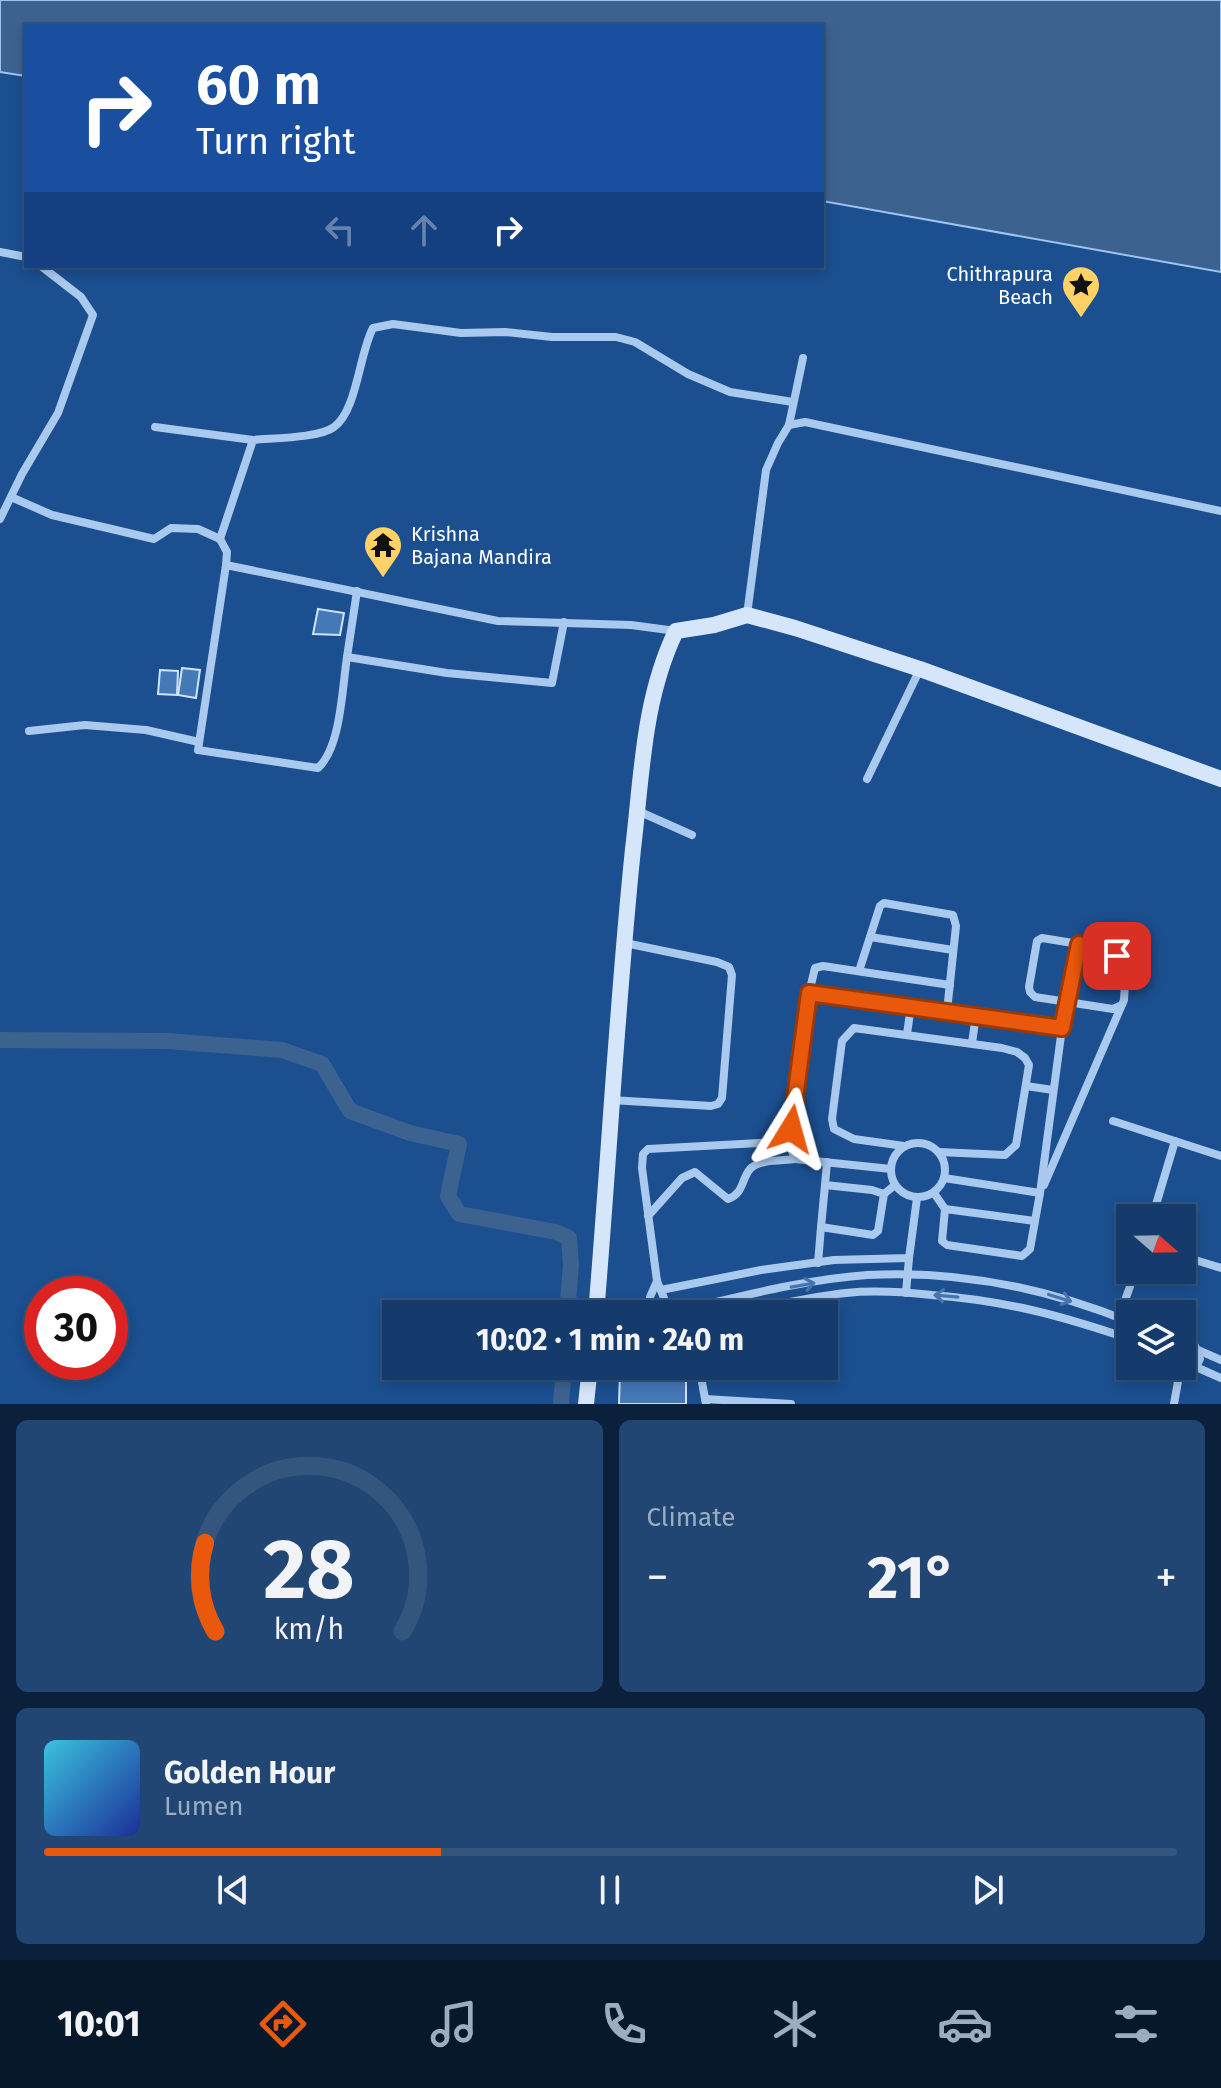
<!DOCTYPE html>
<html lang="en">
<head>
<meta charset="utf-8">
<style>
	:root { --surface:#143b6b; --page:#214673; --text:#f1f3f6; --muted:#9dadc1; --line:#33557e; --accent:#ea580c }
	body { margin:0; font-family:"Fira Sans",sans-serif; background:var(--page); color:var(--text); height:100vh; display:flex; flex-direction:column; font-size:30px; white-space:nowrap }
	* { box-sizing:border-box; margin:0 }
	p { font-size:26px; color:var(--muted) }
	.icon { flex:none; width:44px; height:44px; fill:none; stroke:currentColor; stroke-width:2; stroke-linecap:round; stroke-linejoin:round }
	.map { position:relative; height:1404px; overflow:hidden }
	.panel { display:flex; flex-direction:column; gap:16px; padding:16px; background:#0b203b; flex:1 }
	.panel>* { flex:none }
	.top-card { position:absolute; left:24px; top:24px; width:800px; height:244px; border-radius:0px; box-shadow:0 4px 12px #0003,0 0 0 2px var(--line); background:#1a4fa0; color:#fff; overflow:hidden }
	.needle { width:52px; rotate:110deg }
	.tools { position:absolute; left:1116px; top:1204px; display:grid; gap:16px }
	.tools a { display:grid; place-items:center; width:80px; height:80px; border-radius:0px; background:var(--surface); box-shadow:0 4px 12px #0003,0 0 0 2px var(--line); font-size:40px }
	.speed { position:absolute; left:24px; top:1276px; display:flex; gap:16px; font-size:40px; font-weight:700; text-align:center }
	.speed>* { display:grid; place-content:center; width:104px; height:104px; border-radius:50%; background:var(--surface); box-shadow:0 4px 12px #0003,0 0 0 2px var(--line); line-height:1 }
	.speed .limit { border:12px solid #d22; background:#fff; color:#111 }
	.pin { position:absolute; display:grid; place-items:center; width:68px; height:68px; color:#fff; margin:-34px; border-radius:16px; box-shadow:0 4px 12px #0006 }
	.me { position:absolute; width:88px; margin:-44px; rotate:8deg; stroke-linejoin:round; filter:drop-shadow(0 0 6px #0008) }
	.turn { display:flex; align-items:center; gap:28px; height:168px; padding:0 40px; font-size:36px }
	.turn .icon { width:104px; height:104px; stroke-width:2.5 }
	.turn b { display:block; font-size:56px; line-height:68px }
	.lanes { display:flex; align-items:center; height:76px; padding:0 40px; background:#0003; justify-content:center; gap:40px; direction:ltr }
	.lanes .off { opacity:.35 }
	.big { font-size:60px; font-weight:700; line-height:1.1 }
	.panel .tile { flex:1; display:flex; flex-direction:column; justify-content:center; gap:12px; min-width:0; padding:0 28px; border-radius:12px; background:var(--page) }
	.panel .dial { align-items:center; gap:0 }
	.dial svg { height:208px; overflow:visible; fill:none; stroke:var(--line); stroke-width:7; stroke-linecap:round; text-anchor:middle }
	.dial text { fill:var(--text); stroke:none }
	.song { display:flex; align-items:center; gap:24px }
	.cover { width:96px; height:96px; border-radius:12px; background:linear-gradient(135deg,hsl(190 70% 55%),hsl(230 70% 35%)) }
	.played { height:8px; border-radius:4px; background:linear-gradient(90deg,var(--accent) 35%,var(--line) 35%) }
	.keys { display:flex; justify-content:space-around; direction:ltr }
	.heat { display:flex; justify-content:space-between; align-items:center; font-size:44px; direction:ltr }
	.panel .tiles { flex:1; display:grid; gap:16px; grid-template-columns:1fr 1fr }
	.tile:last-child { grid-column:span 2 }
	.trip { position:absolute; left:382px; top:1300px; width:456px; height:80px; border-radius:0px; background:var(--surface); box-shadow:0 4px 12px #0003,0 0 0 2px var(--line); font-weight:700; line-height:80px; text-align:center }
	.menu { display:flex; height:128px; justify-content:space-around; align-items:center; background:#08182b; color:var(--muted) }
	.menu .icon { width:56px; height:56px }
	.menu .selected { color:var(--accent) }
	.menu b { font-size:36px; color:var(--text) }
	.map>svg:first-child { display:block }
</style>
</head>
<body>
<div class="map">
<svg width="1221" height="1404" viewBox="0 0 1221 1404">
	<rect width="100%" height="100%" fill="#1b4f8f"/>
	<polygon fill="#3c6290" stroke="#9cc4f0" stroke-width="2" points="0,0 1221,0 1221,272 822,201 822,26 26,26 26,76 0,72"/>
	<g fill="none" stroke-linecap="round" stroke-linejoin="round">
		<g stroke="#3c6290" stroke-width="16">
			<polyline points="0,1040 168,1041 282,1050 322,1064 350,1111 410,1133 459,1144 448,1196 459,1214 556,1232 569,1238 571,1265 567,1314"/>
			<polyline points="561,1404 564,1366"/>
		</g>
	</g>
	<g fill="#4478b7" stroke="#cfe3fa" stroke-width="2">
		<polygon points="318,609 344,613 340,635 313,634"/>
		<polygon points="182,668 200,670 196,698 178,695"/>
		<polygon points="160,670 178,671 177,695 158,694"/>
		<polygon points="620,1371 686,1372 686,1404 619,1404"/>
	</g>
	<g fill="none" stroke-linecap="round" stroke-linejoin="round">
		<g stroke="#a9c9ee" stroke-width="8">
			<polyline points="0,252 26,257"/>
			<polyline points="789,425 805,422 1221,511"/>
			<polyline points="155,427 253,440"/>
			<polyline points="11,497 52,515 154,539 171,528 198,529 220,539 227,552 226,565 498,621 631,625 676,631"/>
			<polyline points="0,519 22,474 58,413 93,315 81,297 41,266"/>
			<path d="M220,539l33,-99c19,-2 67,-2 81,-13 23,-16 25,-73 39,-99l20,-4 68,9 44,-1 47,5h64l19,5 53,32 42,18 63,10"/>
			<path d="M226,565l-28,185 120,18c23,-21 24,-79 29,-111"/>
			<polyline points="357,591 347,657 447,673 552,683 564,622"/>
			<polyline points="747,615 766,470 778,443 789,425 803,358"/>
			<polyline points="29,731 85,725 146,730 199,742"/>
			<polyline points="867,779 920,669"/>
			<polyline points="638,811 692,835"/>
			<polyline points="870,937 953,950"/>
			<polyline points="859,971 880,906 884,903 953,915 956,926 947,1011"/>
			<polyline points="809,993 815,968 823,966 950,985"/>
			<polyline points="1062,1028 1079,944 1042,938 1037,941 1029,987 1030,992 1035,997 1113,1009 1122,1005 1124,1000 1126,965 1122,959 1079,944"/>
			<polyline points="907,1034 911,1006"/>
			<polyline points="972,1043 976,1015"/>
			<polyline points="1026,1086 1053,1090"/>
			<polyline points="611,1100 711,1106 718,1104 722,1098 732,975 729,967 717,962 625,943"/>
			<polyline points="1113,1121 1221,1156"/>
			<polyline points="787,1139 795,1159 891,1169"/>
			<circle cx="918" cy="1170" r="27"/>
			<polyline points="904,1146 854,1139 834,1129 832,1119 842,1041 854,1028 1002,1048 1017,1052 1025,1058 1029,1065 1016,1145 1005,1155 939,1152"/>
			<polyline points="944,1178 1040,1193"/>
			<polyline points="825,1185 827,1162"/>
			<polyline points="1044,1185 1121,1007"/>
			<polyline points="884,1194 872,1190 825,1185 821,1227 873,1235 878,1231 884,1194 895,1185"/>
			<polyline points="945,1209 1035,1221"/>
			<path d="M648,1216l34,-38 13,-6 33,27c16,-6 13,-19 22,-30 9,-10 33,-8 45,-10"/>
			<polyline points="1152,1218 1175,1141"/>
			<polyline points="1182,1256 1221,1268"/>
			<polyline points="818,1263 821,1227"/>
			<polyline points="661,1290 761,1270 834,1260 909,1258 917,1198"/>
			<polyline points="906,1293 909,1258"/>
			<path d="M699,1306c55,-13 112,-27 168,-31 90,-5 180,13 263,47"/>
			<polyline points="596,1312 624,1314"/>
			<polyline points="650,1314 650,1297 657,1281"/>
			<polyline points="663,1314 664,1298 657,1281 642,1168 643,1154 648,1149 778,1142 787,1139 791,1129 809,993 1062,1028 1040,1193 1030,1249 1022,1256 947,1245 942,1241 945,1209 934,1193"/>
			<path d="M675,1314c8,-14 23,-14 30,0"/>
			<path d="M730,1314c38,-7 77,-17 116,-21 28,-3 58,-1 86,2 75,6 127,20 198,44"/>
			<polyline points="1119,1317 1136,1270"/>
			<polyline points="1198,1350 1221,1360"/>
			<polyline points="699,1366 706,1404"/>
			<polyline points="1175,1366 1187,1371 1196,1367 1200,1359 1195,1346 1182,1343"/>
			<polyline points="1196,1367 1221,1378"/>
			<polyline points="705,1399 791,1404"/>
			<polyline points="1174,1404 1180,1370"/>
		</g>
		<g stroke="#d6e6fa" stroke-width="16">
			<path d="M596,1314c13,-155 21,-310 37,-465 9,-74 10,-150 43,-218l38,-6 33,-10 48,13 125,41 301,110"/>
			<polyline points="586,1404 590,1366"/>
		</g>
	</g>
	<defs><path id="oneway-shaft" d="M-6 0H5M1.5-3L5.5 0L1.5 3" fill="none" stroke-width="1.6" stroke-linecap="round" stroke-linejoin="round" transform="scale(2)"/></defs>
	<g stroke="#4674ac">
		<use href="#oneway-shaft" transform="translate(803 1285) rotate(-10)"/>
		<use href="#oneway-shaft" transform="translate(946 1296) rotate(-175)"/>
		<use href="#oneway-shaft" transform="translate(1060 1298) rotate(17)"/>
	</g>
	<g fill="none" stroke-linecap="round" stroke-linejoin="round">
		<defs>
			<polyline id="route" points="791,1129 809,993 1062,1028 1079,944 1117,956"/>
		</defs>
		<use href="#route" stroke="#983908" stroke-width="20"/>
		<use href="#route" stroke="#ea580c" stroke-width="14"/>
	</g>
	<defs>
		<symbol id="sight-pin" viewBox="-11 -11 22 30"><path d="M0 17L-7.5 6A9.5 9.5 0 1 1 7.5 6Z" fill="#ffd166" stroke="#1b4f8f"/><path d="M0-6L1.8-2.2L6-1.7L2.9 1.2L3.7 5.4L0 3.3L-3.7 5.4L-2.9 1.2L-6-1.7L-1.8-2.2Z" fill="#111"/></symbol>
		<symbol id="temple-pin" viewBox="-11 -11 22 30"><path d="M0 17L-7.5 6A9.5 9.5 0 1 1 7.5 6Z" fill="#ffd166" stroke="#1b4f8f"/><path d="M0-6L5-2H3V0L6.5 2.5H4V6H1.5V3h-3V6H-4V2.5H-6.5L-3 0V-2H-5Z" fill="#111"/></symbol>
	</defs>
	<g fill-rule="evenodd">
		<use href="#sight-pin" x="1059" y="263" width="44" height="60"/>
		<use href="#temple-pin" x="361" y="523" width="44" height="60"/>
	</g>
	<g text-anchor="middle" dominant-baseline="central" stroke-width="6" stroke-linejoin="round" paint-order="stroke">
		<g font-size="20" fill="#fff" stroke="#1b4f8f" text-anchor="end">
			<text x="1053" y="274">Chithrapura<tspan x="1053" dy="23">Beach</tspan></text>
			<text x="411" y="534" text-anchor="start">Krishna<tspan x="411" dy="23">Bajana Mandira</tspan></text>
		</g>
	</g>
</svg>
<div class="tools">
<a><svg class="needle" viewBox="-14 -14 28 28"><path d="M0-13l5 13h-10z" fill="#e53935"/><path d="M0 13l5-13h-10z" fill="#9dadc1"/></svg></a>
<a><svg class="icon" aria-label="layers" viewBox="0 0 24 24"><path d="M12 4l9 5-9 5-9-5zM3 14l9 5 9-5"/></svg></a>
</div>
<div class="speed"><div class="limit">30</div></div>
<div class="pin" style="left:1117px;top:956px;background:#d93025"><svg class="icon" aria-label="arrive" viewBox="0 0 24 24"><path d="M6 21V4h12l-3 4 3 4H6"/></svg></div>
<svg class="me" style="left:791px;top:1129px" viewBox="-20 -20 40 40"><path d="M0-17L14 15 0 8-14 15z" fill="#ea580c" stroke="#fff" stroke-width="4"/></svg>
<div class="trip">10:02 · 1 min · 240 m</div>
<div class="top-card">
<div class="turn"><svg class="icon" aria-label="right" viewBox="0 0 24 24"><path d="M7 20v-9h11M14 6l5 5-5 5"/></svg><div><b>60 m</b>Turn right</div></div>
<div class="lanes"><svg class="icon off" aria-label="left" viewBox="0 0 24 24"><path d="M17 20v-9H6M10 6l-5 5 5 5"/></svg><svg class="icon off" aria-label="ahead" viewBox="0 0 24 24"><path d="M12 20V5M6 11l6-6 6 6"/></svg><svg class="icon" aria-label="right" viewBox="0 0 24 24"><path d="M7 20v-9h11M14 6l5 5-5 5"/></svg></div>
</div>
</div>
<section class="panel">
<div class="tiles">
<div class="tile dial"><svg viewBox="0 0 100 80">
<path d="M14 69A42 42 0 1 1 86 69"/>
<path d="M14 69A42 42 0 0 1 10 35" stroke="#ea580c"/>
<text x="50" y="56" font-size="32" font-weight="700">28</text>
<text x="50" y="72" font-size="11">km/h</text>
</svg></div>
<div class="tile"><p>Climate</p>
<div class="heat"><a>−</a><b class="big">21°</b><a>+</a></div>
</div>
<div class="tile">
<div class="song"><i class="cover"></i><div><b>Golden Hour</b><p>Lumen</p></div></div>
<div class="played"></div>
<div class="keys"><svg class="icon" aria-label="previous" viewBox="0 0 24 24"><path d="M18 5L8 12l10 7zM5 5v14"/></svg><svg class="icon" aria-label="pause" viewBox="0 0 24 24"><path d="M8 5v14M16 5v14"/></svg><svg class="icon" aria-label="next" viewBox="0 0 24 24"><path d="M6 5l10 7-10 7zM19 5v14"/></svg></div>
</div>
</div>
</section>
<nav class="menu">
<b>10:01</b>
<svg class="icon selected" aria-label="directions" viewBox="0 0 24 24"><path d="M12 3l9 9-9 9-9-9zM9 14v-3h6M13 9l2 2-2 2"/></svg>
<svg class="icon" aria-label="music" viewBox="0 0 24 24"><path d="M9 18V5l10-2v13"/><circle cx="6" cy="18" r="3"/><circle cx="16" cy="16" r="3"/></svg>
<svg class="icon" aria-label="phone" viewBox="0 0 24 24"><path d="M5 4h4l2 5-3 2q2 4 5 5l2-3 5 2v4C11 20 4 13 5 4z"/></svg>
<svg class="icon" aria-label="climate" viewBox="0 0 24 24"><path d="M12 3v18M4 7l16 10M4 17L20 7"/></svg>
<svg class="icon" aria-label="car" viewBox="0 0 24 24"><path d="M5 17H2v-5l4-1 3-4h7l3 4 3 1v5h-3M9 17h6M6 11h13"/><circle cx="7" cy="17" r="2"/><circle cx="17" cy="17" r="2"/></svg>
<svg class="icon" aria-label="filters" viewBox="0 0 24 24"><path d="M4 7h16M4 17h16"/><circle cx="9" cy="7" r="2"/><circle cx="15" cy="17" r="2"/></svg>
</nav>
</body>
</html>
